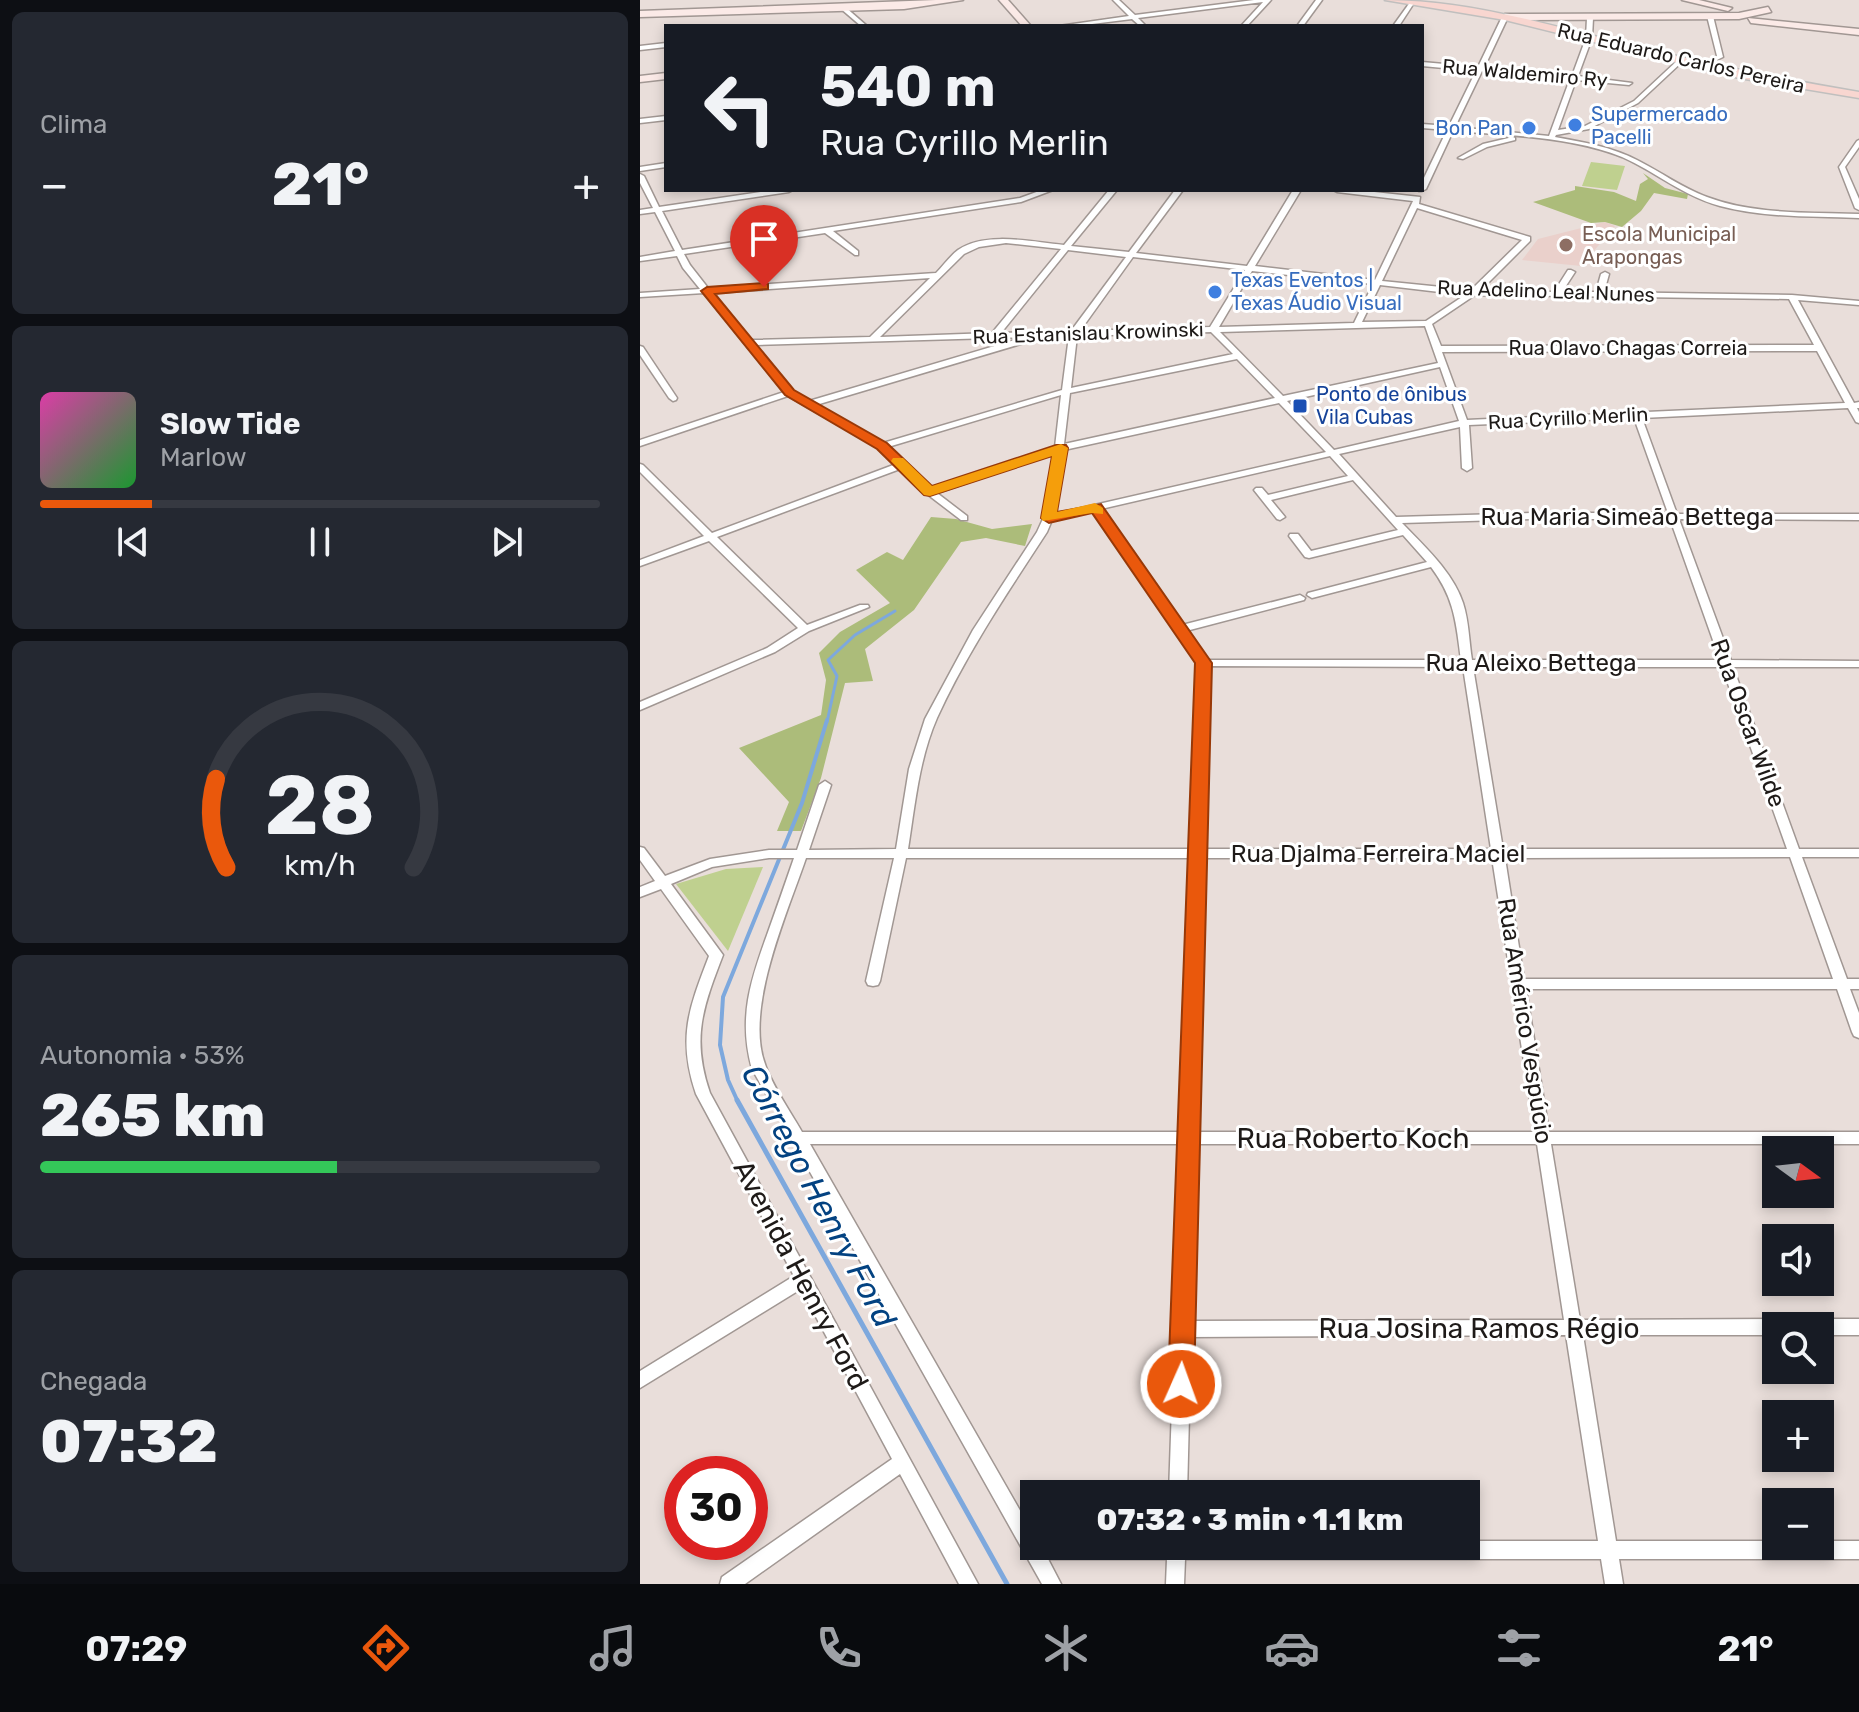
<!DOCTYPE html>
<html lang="pt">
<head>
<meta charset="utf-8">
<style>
	:root { --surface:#171b24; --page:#242831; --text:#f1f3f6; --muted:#9ea1a6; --line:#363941; --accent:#ea580c }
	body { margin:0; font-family:Rubik,sans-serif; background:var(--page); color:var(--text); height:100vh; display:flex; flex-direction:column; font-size:30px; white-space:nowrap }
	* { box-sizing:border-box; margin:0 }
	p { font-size:26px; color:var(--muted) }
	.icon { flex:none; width:44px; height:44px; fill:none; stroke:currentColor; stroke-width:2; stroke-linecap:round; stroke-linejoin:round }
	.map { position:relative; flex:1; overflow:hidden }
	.side { display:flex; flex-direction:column; gap:12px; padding:12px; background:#0d0f14; width:640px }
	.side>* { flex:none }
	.hud { position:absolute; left:24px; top:24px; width:760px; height:168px; border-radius:0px; box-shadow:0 4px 12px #0003; background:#171b24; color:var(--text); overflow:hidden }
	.needle { width:52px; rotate:105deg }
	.tools { position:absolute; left:1122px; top:1136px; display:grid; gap:16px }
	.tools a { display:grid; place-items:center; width:72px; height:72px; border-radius:0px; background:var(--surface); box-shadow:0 4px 12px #0003; font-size:40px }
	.speed { position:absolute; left:24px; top:1456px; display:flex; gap:16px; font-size:40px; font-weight:700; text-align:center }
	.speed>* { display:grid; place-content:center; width:104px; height:104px; border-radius:50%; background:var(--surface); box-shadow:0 4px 12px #0003; line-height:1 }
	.speed .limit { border:12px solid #d22; background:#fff; color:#111 }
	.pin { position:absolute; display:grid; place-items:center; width:68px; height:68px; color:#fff; margin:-82px -34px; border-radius:50% 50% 50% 0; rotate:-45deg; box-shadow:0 0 8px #0007 }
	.pin .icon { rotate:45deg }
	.me { position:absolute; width:88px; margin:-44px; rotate:2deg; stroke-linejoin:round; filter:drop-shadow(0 0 6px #0008) }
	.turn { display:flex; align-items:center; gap:28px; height:168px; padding:0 24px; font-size:36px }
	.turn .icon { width:104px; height:104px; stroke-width:2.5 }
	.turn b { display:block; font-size:56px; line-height:68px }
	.big { font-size:60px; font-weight:800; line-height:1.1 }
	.side .card { flex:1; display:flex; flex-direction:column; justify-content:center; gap:12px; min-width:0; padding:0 28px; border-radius:12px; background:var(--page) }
	.side .dial { align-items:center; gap:0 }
	.dial svg { height:208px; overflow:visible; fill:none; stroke:var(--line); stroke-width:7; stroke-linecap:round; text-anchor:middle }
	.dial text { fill:var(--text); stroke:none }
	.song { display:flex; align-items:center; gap:24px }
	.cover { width:96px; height:96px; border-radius:12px; background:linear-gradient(135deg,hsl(320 70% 55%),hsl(130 70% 35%)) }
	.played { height:8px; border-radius:4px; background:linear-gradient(90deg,var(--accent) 20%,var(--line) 20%) }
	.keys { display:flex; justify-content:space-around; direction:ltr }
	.heat { display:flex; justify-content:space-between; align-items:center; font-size:44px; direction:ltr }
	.charge { height:12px; border-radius:6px; background:linear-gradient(90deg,#34c759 53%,var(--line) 0) }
	.trip { position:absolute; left:380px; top:1480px; width:460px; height:80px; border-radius:0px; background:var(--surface); box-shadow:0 4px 12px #0003; font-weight:800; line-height:80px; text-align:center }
	.tab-bar { display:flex; height:128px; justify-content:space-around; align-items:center; background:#090b0e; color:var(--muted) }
	.tab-bar .icon { width:56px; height:56px }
	.tab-bar .on { color:var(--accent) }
	.tab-bar b { font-size:36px; color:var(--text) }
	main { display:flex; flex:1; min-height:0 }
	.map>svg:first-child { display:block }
</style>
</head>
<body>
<main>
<section class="side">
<div class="card"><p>Clima</p>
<div class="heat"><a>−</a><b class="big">21°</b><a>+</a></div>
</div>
<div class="card">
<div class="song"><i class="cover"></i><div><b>Slow Tide</b><p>Marlow</p></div></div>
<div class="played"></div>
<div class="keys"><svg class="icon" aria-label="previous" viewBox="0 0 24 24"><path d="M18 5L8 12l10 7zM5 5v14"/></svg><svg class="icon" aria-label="pause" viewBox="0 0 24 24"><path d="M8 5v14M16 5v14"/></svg><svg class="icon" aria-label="next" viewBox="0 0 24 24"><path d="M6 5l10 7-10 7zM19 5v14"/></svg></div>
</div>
<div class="card dial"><svg viewBox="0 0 100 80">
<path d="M14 69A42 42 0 1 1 86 69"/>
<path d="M14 69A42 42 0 0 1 10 35" stroke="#ea580c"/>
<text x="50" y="56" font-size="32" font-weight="700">28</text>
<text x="50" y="72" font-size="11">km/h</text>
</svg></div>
<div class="card"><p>Autonomia · 53%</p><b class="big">265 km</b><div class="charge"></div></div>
<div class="card"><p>Chegada</p><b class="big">07:32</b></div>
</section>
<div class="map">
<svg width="1219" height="1584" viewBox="0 0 1219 1584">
	<rect width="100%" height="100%" fill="#e9deda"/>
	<polygon fill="#ead0cb" points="965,222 975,226 941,266 882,260 898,239"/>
	<g fill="#bfd08f">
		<polygon points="951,162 985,166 977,190 942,186"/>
		<polygon points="123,867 88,951 36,884 86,869"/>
	</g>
	<g fill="#acbc7a">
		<polygon points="1003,173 1025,188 1048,194 1047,199 1014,193 1001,211 982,227 965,222 951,223 893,202 935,190 935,186 974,192 996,201 1000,184 1008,179"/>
		<polygon points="291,517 316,519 352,529 392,524 385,546 346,538 321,542 274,610 225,649 233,681 205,683 181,778 161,831 137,831 149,802 99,748 181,715 186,680 179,653 200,632 250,603 216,570 247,552 263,560"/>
	</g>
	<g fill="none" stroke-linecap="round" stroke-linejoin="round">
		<polyline stroke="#7da8dd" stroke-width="3" points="187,722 197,676 188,660 215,635 255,611"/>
		<polyline stroke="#7da8dd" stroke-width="4" points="98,1102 88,1080 80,1045 83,997 162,803 187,720"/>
		<polyline stroke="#7da8dd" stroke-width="5" points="97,1100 367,1584"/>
		<defs>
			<g id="street">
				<polygon points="473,0 479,0 495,15 614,0 631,0 607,26 601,26 623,2 498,18 506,26 500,26 492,19 436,26 419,26 489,16"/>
				<polygon points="676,0 682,0 663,26 657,26"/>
				<polygon points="771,1 774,3 759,26 753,26"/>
				<polygon points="200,6 204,6 227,26 221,26 200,8"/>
				<polygon points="1070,14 1073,16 1083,57 1060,68 1058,65 1077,56 1067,16"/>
				<path d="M865,15l3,2 -24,51 88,8 14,-38 1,-20 3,-2 3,2 -1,20 -14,38 54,7 -3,2 -53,-5 -18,50 27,-4 49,-25 44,-41 5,1 -45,42 -49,26 -33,6 -1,2c28,5 57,10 82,23 24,12 45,28 70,37 48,18 102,15 152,17v4c-46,-2 -94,0 -139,-12 -37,-10 -64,-34 -98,-49 -50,-20 -115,-22 -169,-26l-27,58 -4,2h-3l3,-1v-8l25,-52 -25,-2v-4l27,2 27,-55 -54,-5v-4l56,5 24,-50zM842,71l88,8 -21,57 -94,-9z"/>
				<polygon points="26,43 26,47 0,50 0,46"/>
				<polygon points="26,116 26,120 0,123 0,119"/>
				<polygon points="873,137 875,138 875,140 847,147 823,159 818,158 843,144"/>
				<polygon points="1219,140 1219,147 1205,167 1219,199 1219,210 1215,208 1199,167 1217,141"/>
				<polygon points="26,163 26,167 0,171 0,167"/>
				<path d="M0,174l4,2 15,31 115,-17h19l-4,2 -127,19 20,39 338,-52 22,-8h11l-32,12 -188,29 25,20v4h-3l-30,-22 -141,21 6,11 18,23 228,-15c7,-7 14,-17 22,-23 28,-19 75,-8 106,-5l45,-55h8l-46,56 58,6 46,-62h8l-47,63 111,13 46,-76h8l-46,76 120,14 38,-79 -76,-9 -4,-2h23l64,7 -1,7 111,33v4l-50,50 74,1 14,-22h3l4,2 -13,20h34l5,-18 4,-2 4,2 -5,18 188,3 67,6v4l-61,-5 56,103 5,-1v6h-2l2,4v11l-3,-1 -8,-14 -206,10 35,96h182v6l-180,-1 52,141 128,1v6h-126l66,182h60v8h-57l45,122h12v10h-9l9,24v25l-5,-2 -2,-4 -15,-43h-311l23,143h310v12h-308l29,176 196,-1 6,3 2,4h-8v9h-193l33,206h160v5h44v-5h39v18h-240l4,25h-18l-4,-25h-416l-1,25h-18l1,-25h-119l13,25h-19l-290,-515c-14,-50 -2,-87 15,-134 9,-25 18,-51 27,-77h-25l-57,9 -41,17 52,71c-20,52 -32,83 -13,138l268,491h-19l-59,-110 -155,110h-25l2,-7 170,-118 -91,-170 -161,99v-17l154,-95 -98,-182c-19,-56 -7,-86 13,-138l-48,-67 -21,8v-10l15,-6 -15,-21v-13l4,1 21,28 45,-17 59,-9h28l22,-65 6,-4 6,4 -22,65 87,-1 13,-80 16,-50 48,-89 64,-98 10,-22 7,-57 -117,40 30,23v4h-6l-34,-26 -27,-25 -183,68 90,88 53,-20h8l1,2 -60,24 -34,21 -135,58v-8l127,-54 31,-20 -89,-87 -69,25v-6l64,-24 -64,-64v-8l3,1 69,68 184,-69 -17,-16 -91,-52 -148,50v-6l144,-48 -80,-99 -64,4v-4l60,-4 -17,-21 -6,-12 -37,5v-4l35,-6 -20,-39 -15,2v-4l13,-2 -13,-25zM777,208l105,32 -51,50 -89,-9zM366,243l55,6 -69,84 -112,4 84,-83 15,-7zM428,250l58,7 -55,74 -70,2zM493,257l112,13 -35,57 -130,4zM612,271l121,13 -19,39 -135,4zM290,278l-60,59 -119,3 -39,-47zM740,285l85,10 -39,26 -64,1zM835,295l314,4 25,46 -373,1 -9,-22zM785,326l13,37 -155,33 -63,-64zM571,332l22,22 -162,34 6,-52zM429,336l-7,54 -179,53 -67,-38 215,-64v-4zM385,337l-216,64 -17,-10 -37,-46zM1177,351l28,52 -378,17 -25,-68zM597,359l38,39 -211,46 6,-51zM800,367l19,54 -125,29 -47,-49zM421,395l-6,52 -123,41 -44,-41zM639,403l47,49 -271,62 9,-64zM994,418l34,95h-137l-135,4 -57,-63 121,-27 2,41 5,3 5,-3 -3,-43zM690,456l18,20 -80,19 -6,-7h-6l-2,2 23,29 3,1 5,-3 -14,-17 82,-20 45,50 -87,21 -13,-17h-8l-1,2 16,21 4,1 94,-23 24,27 -119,31 -1,2 5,3 119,-31c24,32 25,56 30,93h-255l-20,-29 118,-31 1,-2 -5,-3 -118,30 -81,-116zM453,511l105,152 -7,186h-283c7,-44 11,-90 29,-131 30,-66 71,-126 110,-186l5,-12zM891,519h139l50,141h-248c-3,-18 -3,-39 -9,-57 -10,-31 -39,-57 -61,-80zM568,666l255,1 28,182h-287zM833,667h249l65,182h-284zM1150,857l43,122h-309l-19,-121zM166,858h88l-28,123 2,4 5,1 5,-1 2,-4 26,-123h285l-9,274h-380c-12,-21 -27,-42 -36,-65 -23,-56 21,-153 40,-209zM563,858h289l43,274h-339zM170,1144h371l-12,350h18l4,-157 375,-2 32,206h-132v5h-432v-11zM556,1144h341l27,176 -373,1z"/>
				<polygon points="0,346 3,347 37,398 36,400 33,401 29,398 0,355"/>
				<polygon points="1180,1319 1219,1319 1219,1335 1180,1335 1180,1326 1172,1326 1174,1322"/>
			</g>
			<g id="secondary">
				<polygon points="296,0 323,0 264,9 0,17 0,11"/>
				<polygon points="359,0 368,0 391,26 382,26"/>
				<polygon points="1042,0 1059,0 1092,8 1088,11"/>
				<polygon points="1128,7 1131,12 1099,19 865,20 861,17 865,14 1099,13"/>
				<polygon points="1108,18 1219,29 1219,35 1111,23"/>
				<polygon points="26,73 26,79 0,82 0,76"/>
			</g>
			<path id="primary" d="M745,0c84,0 166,26 246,45 76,19 151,34 228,47v6l-120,-20 -234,-58z"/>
		</defs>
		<use href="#street" stroke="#a19793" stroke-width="3"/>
		<use href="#secondary" stroke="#a19793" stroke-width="3"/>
		<use href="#primary" stroke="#c0bfbe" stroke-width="3"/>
		<use href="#street" fill="#fff" fill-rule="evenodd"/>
		<use href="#secondary" fill="#fbeae7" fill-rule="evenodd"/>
		<use href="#primary" fill="#f8d6d0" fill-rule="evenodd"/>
	</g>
	<polygon fill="#ea580c" stroke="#983908" stroke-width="2" points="124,283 128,284 128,289 75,294 154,390 247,443 292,486 416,445 426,445 428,448 417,512 461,504 572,663 554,1384 550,1392 541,1396 532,1392 528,1384 555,663 452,513 409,523 401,518 412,456 290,496 284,495 237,449 145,395 61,291 67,287"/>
	<polygon fill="#f59e0b" points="421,444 428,448 417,512 455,503 463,508 463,514 452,513 403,521 401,518 412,456 290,496 284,495 251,461 253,458 263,458 292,486"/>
	<g fill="#3f7fe0" stroke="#fff" stroke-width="3">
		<circle cx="935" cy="125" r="8"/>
		<circle cx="889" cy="128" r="8"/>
		<circle cx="575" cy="292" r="8"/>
	</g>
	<circle fill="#8d6e63" stroke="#fff" stroke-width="3" cx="926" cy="245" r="8"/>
	<rect fill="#1a4fb4" stroke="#fff" stroke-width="3" x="652" y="398" width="16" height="16" rx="4"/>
	<g text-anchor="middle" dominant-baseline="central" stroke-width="6" stroke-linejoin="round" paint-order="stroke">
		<g font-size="20" fill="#1e1a18" stroke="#fff">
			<text transform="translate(1041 58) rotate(13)">Rua Eduardo Carlos Pereira</text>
			<text transform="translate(885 73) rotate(5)">Rua Waldemiro Ry</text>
			<text transform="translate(906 291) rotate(2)">Rua Adelino Leal Nunes</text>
			<text transform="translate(448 333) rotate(-2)">Rua Estanislau Krowinski</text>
			<text x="988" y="348">Rua Olavo Chagas Correia</text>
			<text transform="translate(928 418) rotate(-3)">Rua Cyrillo Merlin</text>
		</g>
		<g font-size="20" fill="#366cbe" stroke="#fff" text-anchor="start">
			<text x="951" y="114">Supermercado<tspan x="951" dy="23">Pacelli</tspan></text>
			<text x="873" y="128" text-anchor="end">Bon Pan</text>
			<text x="591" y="280">Texas Eventos |<tspan x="591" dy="23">Texas Áudio Visual</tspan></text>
		</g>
		<g font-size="20" fill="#785e54" stroke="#fff" text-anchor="start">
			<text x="942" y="234">Escola Municipal<tspan x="942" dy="23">Arapongas</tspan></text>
		</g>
		<g font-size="20" fill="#164399" stroke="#fff" text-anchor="start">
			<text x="676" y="394">Ponto de ônibus<tspan x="676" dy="23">Vila Cubas</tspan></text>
		</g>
		<g font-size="24" fill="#1e1a18" stroke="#fff">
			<text x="987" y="517">Rua Maria Simeão Bettega</text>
			<text x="891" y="663">Rua Aleixo Bettega</text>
			<text transform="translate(1108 723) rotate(70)">Rua Oscar Wilde</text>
			<text x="738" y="854">Rua Djalma Ferreira Maciel</text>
			<text transform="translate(885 1021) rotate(81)">Rua Américo Vespúcio</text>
		</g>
		<g font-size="28" fill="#1e1a18" stroke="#fff">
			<text x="713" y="1138">Rua Roberto Koch</text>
			<text transform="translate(161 1275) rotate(62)">Avenida Henry Ford</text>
			<text x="839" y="1328">Rua Josina Ramos Régio</text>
		</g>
		<g font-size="32" font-style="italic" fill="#034281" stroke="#fff">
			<text transform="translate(179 1196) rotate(62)">Córrego Henry Ford</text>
		</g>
	</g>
</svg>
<div class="tools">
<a><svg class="needle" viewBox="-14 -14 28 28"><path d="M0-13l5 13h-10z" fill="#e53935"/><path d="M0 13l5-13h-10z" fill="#9ea1a6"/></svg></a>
<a><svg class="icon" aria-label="sound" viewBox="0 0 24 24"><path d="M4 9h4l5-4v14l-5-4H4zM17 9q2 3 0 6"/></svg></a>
<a><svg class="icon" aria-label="search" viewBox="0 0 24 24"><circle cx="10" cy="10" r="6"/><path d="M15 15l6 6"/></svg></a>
<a>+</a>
<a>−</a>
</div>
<div class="speed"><div class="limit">30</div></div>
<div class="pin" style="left:124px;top:287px;background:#d93025"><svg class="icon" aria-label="arrive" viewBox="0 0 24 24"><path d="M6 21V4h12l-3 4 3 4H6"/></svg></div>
<svg class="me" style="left:541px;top:1384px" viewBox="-20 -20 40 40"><circle r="17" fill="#ea580c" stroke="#fff" stroke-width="3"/><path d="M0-11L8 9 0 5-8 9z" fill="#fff"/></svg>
<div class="trip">07:32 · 3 min · 1.1 km</div>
<div class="hud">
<div class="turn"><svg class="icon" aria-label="left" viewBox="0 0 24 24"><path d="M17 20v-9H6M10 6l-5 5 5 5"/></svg><div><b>540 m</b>Rua Cyrillo Merlin</div></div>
</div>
</div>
</main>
<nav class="tab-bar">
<b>07:29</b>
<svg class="icon on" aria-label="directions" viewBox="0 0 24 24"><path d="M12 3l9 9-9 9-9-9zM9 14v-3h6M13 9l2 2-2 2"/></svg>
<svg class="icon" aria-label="music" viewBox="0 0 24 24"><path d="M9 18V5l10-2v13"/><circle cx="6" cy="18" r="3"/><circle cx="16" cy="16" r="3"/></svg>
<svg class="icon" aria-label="phone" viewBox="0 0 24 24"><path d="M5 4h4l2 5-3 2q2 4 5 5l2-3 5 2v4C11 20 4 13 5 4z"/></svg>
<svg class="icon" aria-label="climate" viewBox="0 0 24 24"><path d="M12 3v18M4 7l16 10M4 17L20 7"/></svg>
<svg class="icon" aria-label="car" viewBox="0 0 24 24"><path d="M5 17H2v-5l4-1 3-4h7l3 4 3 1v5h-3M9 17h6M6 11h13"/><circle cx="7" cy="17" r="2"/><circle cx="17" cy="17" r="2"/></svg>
<svg class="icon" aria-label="filters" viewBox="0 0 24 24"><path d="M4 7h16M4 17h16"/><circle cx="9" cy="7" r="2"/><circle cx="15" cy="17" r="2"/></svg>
<b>21°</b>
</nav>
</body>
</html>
